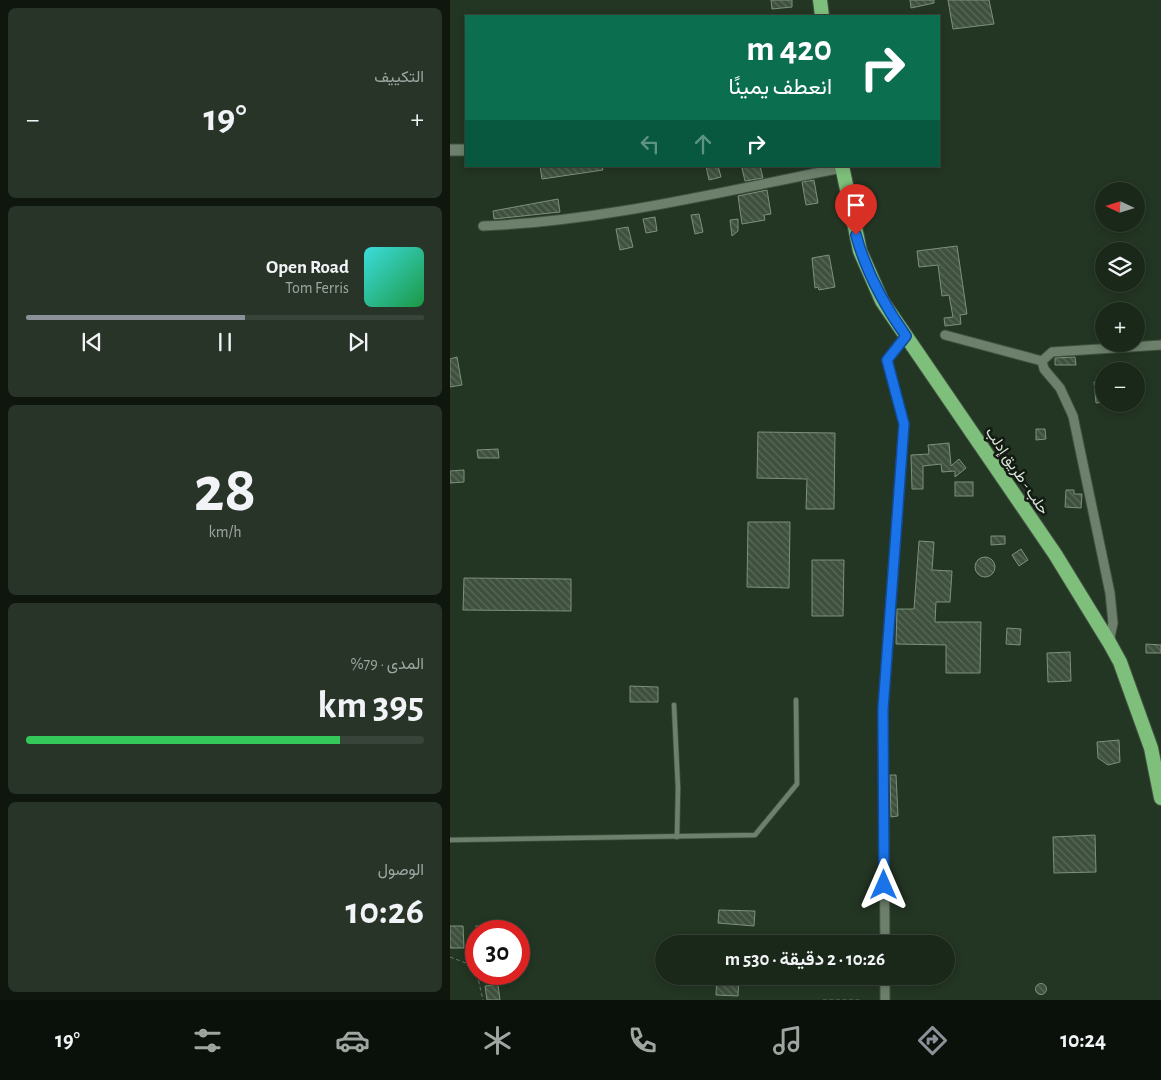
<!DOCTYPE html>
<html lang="ar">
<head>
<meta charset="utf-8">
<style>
	:root { --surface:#1a281a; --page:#273427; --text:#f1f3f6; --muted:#9fa6a2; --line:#384439; --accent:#8c9099 }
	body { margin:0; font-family:"Alegreya Sans",Vazirmatn,sans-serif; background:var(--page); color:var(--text); direction:rtl; height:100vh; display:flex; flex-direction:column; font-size:19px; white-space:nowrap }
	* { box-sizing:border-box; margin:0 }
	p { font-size:16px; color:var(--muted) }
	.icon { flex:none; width:28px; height:28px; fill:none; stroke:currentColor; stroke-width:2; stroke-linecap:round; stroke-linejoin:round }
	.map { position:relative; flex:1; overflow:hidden; direction:ltr }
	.side { display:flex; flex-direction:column; gap:8px; padding:8px; background:#0e160e; width:450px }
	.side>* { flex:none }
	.hud { position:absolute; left:15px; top:15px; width:475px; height:152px; border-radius:0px; box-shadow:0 2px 8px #0003,0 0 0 1px var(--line); direction:rtl; background:#0b6e4f; color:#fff; overflow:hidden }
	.needle { width:32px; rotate:274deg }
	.tools { position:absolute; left:645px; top:182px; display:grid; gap:10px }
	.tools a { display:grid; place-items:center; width:50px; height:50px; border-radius:50%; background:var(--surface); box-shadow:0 2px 8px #0003,0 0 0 1px var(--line); font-size:25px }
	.speed { position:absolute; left:15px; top:920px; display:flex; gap:10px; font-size:25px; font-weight:700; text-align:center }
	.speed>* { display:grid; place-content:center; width:65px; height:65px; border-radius:50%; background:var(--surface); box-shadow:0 2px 8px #0003,0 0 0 1px var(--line); line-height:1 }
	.speed .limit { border:8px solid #d22; background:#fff; color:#111 }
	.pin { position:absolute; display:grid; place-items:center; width:42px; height:42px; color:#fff; margin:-51px -21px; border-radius:50% 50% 50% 0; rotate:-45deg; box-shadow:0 0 5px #0007 }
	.pin .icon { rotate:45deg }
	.me { position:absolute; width:55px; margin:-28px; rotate:0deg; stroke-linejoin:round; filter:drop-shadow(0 0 4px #0008) }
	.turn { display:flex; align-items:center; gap:18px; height:105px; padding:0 25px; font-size:22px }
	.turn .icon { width:65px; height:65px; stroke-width:2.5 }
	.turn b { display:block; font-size:35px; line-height:42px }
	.lanes { display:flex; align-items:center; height:48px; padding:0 25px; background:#0003; justify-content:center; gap:25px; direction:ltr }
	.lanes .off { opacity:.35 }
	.big { font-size:38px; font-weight:600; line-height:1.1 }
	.side .card { flex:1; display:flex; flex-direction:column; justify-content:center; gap:8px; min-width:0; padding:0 18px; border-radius:8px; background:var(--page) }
	.side .dial { align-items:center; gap:0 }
	.dial b { font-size:65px; line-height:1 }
	.song { display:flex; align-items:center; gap:15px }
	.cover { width:60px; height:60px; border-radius:8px; background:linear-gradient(135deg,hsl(180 70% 55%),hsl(140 70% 35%)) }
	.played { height:5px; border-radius:2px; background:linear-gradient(90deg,var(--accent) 55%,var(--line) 55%) }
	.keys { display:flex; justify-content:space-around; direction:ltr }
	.heat { display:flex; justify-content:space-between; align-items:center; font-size:28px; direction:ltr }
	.charge { height:8px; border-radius:4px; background:linear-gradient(90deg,#34c759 79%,var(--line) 0) }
	.trip { position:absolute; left:205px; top:935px; width:300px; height:50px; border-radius:25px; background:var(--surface); box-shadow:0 2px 8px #0003,0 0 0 1px var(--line); font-weight:600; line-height:50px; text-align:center; direction:rtl }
	.tab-bar { display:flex; height:80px; justify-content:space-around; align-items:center; background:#0a100a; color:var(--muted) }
	.tab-bar .icon { width:35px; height:35px }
	.tab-bar .current { color:var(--accent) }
	.tab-bar b { font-size:22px; color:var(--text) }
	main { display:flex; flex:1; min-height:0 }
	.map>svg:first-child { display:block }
</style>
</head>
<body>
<main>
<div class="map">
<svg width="711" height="1000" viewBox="0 0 711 1000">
	<defs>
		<pattern id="building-back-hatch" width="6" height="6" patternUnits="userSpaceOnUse" patternTransform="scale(1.25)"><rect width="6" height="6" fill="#3f513e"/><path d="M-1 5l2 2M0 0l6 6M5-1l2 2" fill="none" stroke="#5a6a59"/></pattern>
	</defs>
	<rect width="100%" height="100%" fill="#233523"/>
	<g fill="url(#building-back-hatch)" stroke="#7c917b">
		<polygon points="321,0 342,0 342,7 322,9"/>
		<polygon points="460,0 484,0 484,3 461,8"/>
		<polygon points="498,0 539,0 544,24 503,29"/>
		<polygon points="90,166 152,166 153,170 92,179"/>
		<polygon points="256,166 268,166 271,177 259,180"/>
		<polygon points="299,166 310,166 313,178 295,181 292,168"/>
		<polygon points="364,180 368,203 356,205 352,182"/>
		<polygon points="317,190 321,214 314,215 315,220 292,224 288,196"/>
		<polygon points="108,199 110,212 44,219 43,211"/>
		<polygon points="249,214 253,232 245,234 241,215"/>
		<polygon points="205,217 207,231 196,233 193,219"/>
		<polygon points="288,219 288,231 282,236 280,220"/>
		<polygon points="178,227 183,247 170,250 166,229"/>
		<polygon points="507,246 517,314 510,315 511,324 495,326 494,318 503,317 499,295 492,296 488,265 469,267 467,251"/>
		<polygon points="379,255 385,287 369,290 368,287 365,288 362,258"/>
		<polygon points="7,357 12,385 0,387 0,359"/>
		<polygon points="625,357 626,365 605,365 605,358"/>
		<polygon points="654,381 654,402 646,403 644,382"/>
		<polygon points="586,429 595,429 596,439 586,440"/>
		<polygon points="308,432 385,433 384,509 356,509 357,479 307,478"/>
		<polygon points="499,443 501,466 509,459 516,468 505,477 505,471 492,472 491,464 473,466 473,489 462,489 461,455 479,454 478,445"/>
		<polygon points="48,449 49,458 28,458 27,450"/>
		<polygon points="14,470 14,482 0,483 0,471"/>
		<rect x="505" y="482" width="18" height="14"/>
		<polygon points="616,490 624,490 624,494 632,494 631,508 615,507"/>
		<polygon points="298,522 340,522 339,588 297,587"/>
		<polygon points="541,536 555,536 555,544 541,545"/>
		<polygon points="469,541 484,542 482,570 502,571 500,602 486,602 485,622 531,622 530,673 496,673 496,645 446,644 447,609 464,609"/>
		<polygon points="571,549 578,560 569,566 562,555"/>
		<circle cx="535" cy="567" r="10"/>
		<polygon points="362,560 394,560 393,616 362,616"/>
		<polygon points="14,578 121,579 121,611 13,610"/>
		<polygon points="557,628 571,629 570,645 556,644"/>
		<polygon points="696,644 711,645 711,653 696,653"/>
		<polygon points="620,652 621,681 598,682 597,653"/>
		<polygon points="180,686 208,687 208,702 180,702"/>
		<polygon points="669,740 670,762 658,765 648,758 647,742"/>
		<polygon points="440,775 446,775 448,816 441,817"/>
		<polygon points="645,835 646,872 604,873 603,837"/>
		<polygon points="269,910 305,911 304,926 268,923"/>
		<polygon points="55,924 55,931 26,931 26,926"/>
		<polygon points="0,926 13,926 14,948 0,948"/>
		<polygon points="267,976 289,976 288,996 266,995"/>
		<circle cx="591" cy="989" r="5.5"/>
		<polygon points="48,985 50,1000 37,1000 35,986"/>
	</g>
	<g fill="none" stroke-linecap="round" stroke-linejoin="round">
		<defs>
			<g id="service">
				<polyline points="224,705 228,788 227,837"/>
				<polyline points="0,840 305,835 347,784 346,700"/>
			</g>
			<g id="minor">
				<path d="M33,226c121,-5 241,-35 359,-58"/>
				<polyline points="495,335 592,361"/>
				<polyline points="659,642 663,623 660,593 623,416 610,388 594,369 592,361 602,352 711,345"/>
				<polyline points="435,944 433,709 454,424 437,360 456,336"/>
				<polyline points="435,976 435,1000"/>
			</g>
			<polyline id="tertiary" points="0,150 16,150"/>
			<g id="trunk">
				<polyline points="370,0 372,16"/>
				<polyline points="392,166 410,251 432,301 605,554 659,642 670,662 701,748 711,798"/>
			</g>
		</defs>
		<use href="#service" stroke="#425142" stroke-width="6"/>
		<use href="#minor" stroke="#425142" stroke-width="11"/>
		<use href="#tertiary" stroke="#425142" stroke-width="13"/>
		<use href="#trunk" stroke="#425142" stroke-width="16"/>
		<g stroke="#677667" stroke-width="1" stroke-dasharray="4 2.5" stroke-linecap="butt">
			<polyline points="0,957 24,966 26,973"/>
			<polyline points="27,974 33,1000"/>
			<polyline points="373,1000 410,1000"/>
		</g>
		<use href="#service" stroke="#6c806b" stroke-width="4.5"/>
		<use href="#minor" stroke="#6c806b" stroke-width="9"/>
		<use href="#tertiary" stroke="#6c806b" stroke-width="11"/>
		<use href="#trunk" stroke="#7ebf7c" stroke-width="14"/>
	</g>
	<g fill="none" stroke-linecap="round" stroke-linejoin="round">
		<defs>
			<path id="route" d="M406,235c10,37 28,70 50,101l-19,24 17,64 -21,285 1,176"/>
		</defs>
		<use href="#route" stroke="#114b97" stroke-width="12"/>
		<use href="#route" stroke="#1a73e8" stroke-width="9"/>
	</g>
	<g text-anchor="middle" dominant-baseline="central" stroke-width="5" stroke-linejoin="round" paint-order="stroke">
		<g font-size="15" fill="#dbe6db" stroke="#121a12">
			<text transform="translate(567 471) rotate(56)">حلب - طريق إدلب</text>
		</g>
	</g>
</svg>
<div class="tools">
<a><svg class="needle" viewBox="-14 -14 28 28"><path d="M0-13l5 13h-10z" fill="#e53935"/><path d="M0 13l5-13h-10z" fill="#9fa6a2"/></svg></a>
<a><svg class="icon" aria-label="layers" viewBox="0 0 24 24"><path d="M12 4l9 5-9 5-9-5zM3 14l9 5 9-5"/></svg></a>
<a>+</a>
<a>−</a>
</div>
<div class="speed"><div class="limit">30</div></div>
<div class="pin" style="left:406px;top:235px;background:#d93025"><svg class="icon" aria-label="arrive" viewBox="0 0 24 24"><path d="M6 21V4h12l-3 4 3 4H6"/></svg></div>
<svg class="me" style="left:434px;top:885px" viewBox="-20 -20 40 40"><path d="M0-17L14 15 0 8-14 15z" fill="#1a73e8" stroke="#fff" stroke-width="4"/></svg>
<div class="trip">10:26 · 2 دقيقة · 530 m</div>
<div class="hud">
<div class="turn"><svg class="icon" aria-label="right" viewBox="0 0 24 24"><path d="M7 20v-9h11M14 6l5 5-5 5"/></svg><div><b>420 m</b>انعطف يمينًا</div></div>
<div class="lanes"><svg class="icon off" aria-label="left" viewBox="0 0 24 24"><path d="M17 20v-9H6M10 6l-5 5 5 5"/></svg><svg class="icon off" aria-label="ahead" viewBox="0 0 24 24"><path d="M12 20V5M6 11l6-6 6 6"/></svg><svg class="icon" aria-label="right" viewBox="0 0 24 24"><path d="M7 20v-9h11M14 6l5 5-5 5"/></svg></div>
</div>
</div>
<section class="side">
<div class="card"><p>التكييف</p>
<div class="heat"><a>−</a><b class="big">19°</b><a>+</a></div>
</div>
<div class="card">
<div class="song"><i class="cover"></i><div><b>Open Road</b><p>Tom Ferris</p></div></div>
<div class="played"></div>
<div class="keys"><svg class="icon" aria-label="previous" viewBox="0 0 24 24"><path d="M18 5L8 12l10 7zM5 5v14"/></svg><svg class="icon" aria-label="pause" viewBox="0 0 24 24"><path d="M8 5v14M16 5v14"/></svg><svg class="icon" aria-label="next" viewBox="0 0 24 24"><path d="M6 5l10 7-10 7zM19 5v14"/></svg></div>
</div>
<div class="card dial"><b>28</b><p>km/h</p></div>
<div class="card"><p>المدى · 79%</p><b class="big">395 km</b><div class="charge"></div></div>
<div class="card"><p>الوصول</p><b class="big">10:26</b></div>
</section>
</main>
<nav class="tab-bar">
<b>10:24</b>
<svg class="icon current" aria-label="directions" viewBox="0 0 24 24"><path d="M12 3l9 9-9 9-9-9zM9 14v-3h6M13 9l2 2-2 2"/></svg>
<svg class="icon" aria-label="music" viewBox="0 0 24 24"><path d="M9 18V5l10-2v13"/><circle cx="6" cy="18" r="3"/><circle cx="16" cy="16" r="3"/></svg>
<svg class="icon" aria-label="phone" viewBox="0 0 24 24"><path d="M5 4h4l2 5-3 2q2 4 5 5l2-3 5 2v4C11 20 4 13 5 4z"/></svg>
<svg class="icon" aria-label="climate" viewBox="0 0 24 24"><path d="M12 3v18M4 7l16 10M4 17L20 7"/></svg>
<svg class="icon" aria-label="car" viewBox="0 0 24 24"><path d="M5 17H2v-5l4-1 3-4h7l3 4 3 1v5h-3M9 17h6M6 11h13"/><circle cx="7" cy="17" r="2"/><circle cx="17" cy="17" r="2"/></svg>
<svg class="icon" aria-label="filters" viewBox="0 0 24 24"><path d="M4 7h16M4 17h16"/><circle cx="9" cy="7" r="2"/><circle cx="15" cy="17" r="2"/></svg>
<b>19°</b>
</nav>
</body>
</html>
